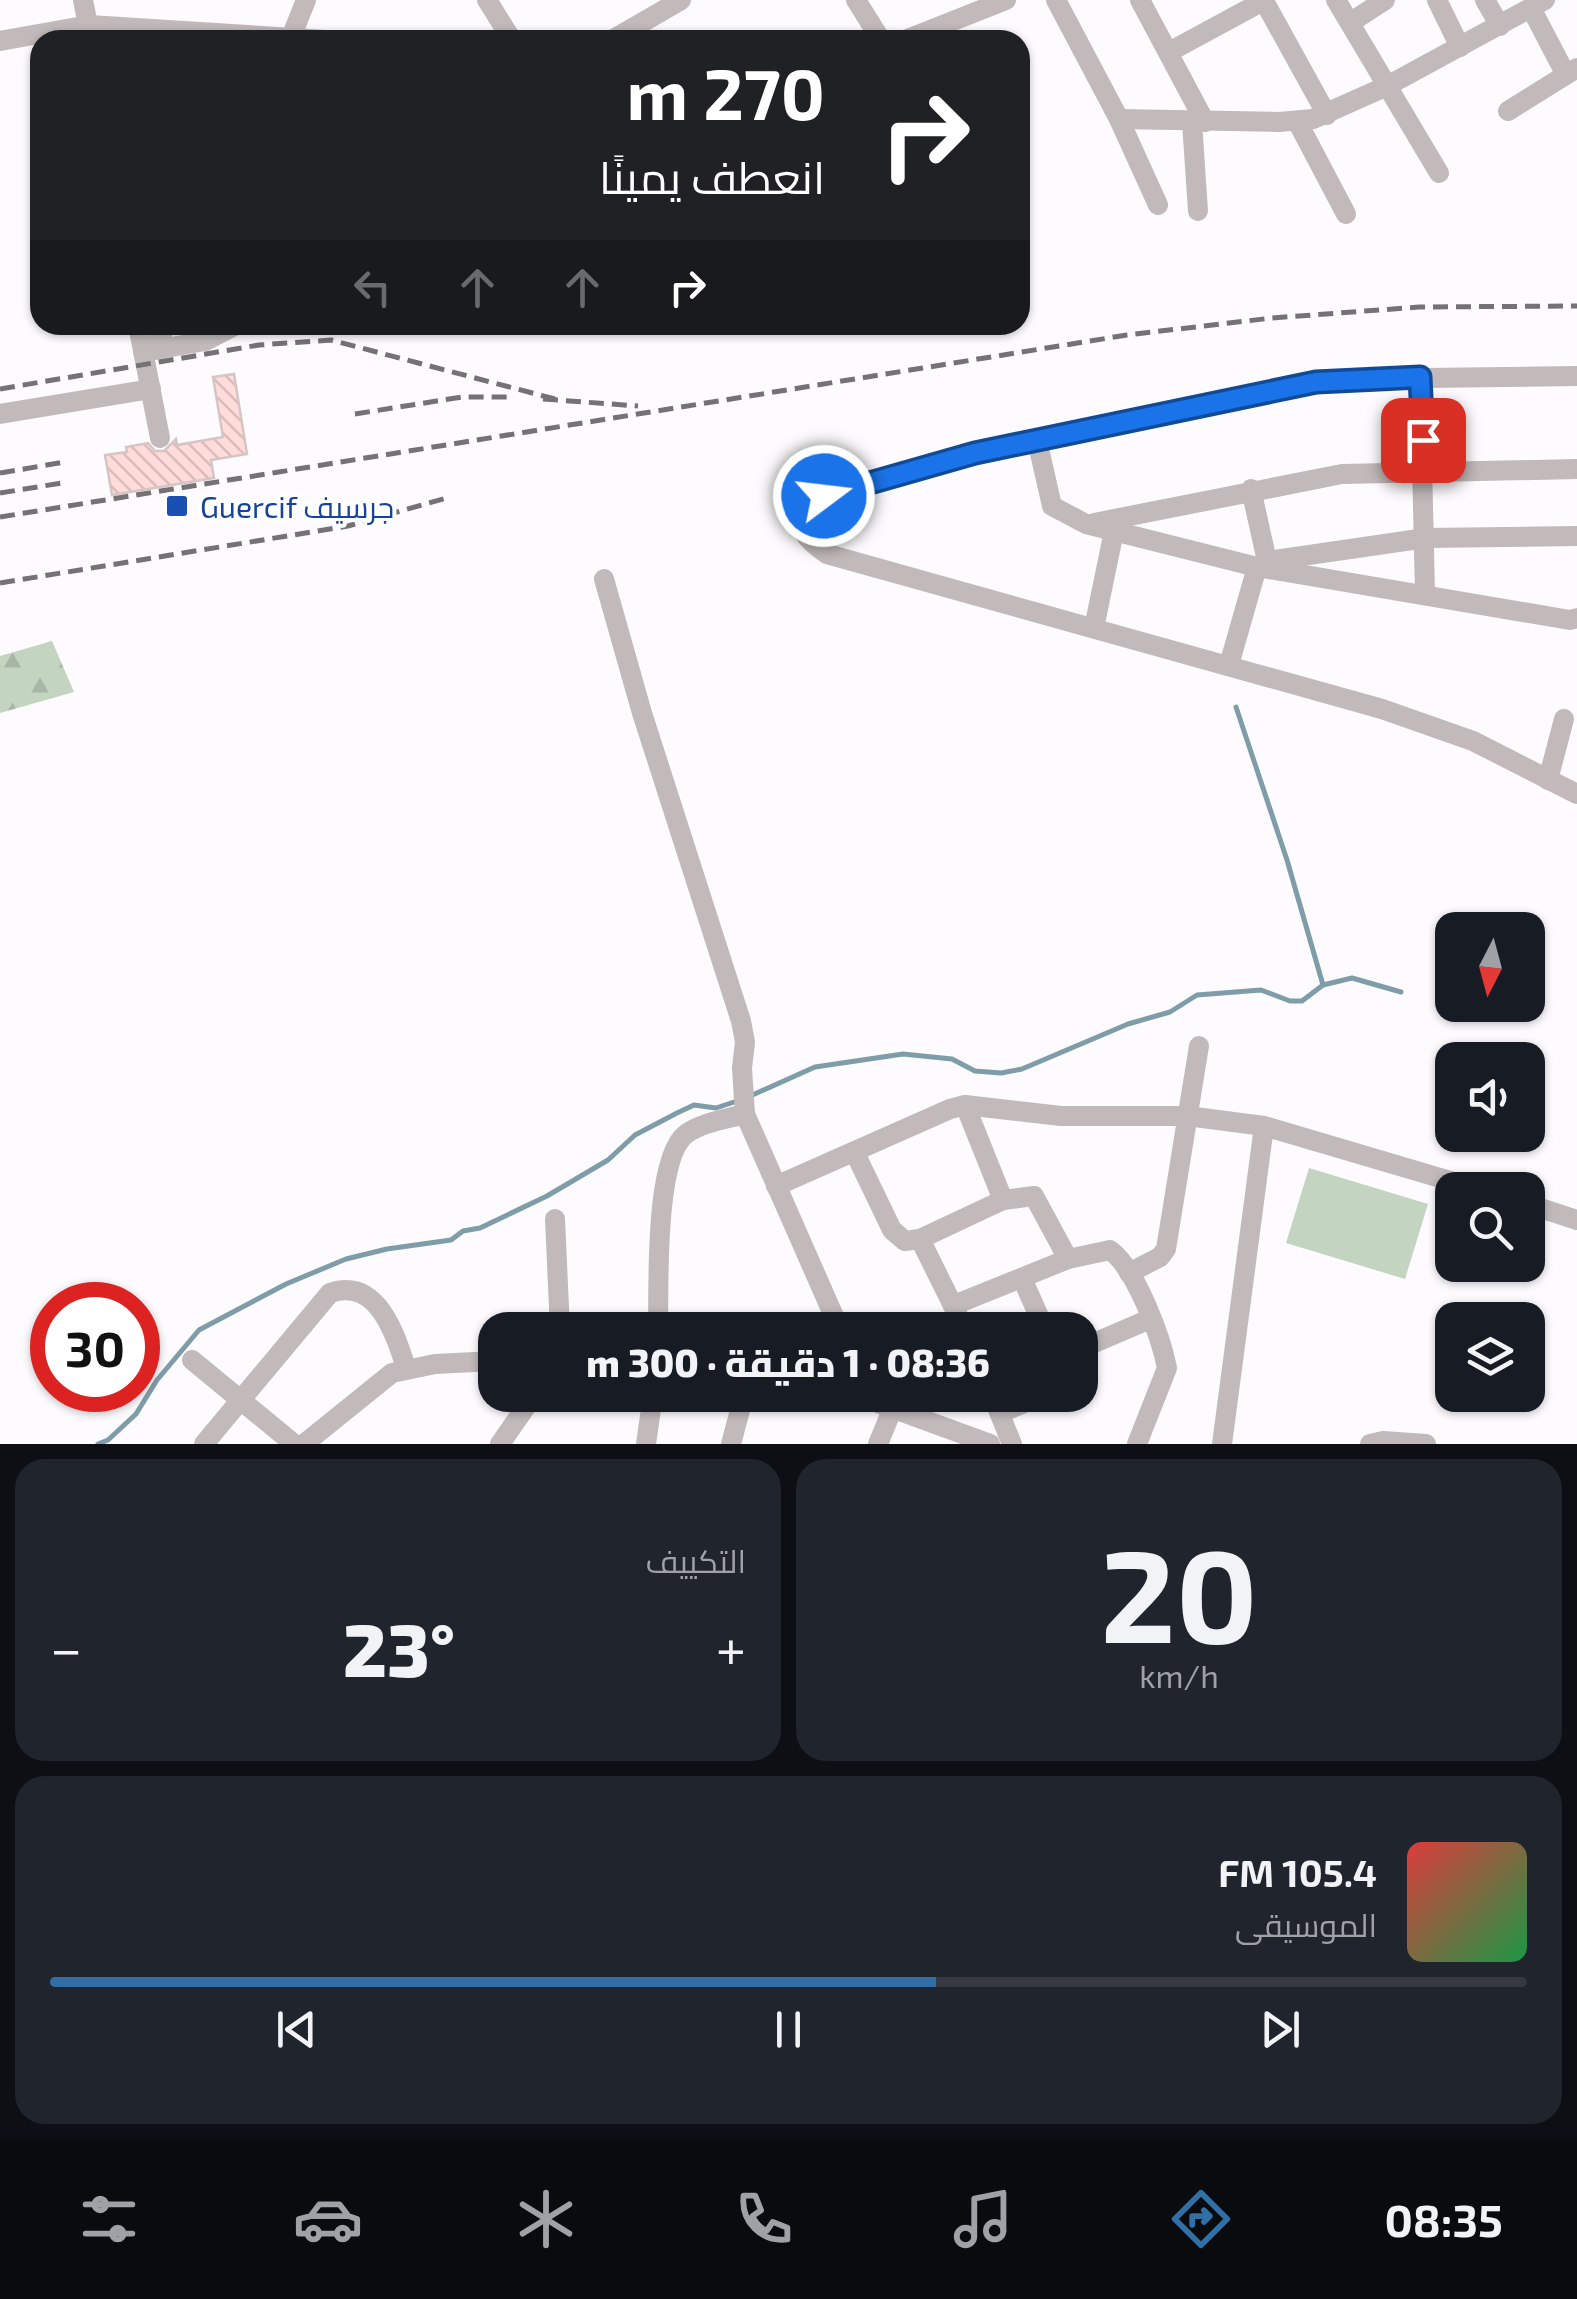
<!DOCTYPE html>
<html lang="ar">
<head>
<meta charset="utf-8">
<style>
	:root { --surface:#171b24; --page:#20242c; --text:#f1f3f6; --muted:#9ea1a6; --line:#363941; --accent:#3070a7 }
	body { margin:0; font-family:"Exo 2",Cairo,sans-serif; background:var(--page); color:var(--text); direction:rtl; height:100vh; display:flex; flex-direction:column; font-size:38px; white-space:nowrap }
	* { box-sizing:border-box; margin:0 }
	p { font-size:32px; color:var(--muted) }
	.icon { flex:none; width:55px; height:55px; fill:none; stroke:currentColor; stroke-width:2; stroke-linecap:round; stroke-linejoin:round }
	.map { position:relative; height:1444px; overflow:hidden; direction:ltr }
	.drawer { display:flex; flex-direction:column; gap:15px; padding:15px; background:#0d0f14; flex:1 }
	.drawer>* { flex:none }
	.banner { position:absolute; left:30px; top:30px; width:1000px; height:305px; border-radius:30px; box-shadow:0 2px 8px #0004; direction:rtl; background:#202124; color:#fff; overflow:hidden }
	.needle { width:65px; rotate:186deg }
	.fabs { position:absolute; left:1435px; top:912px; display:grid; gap:20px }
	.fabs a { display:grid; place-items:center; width:110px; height:110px; border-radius:20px; background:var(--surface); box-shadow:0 2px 8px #0004; font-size:50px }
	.speed { position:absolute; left:30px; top:1282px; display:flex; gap:20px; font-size:50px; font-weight:700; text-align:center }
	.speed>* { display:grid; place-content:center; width:130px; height:130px; border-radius:50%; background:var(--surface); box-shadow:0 2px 8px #0004; line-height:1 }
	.speed .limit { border:15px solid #d22; background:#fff; color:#111 }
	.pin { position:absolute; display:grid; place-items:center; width:85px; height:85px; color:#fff; margin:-42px; border-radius:20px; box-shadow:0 5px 15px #0006 }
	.me { position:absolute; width:110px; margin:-55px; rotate:75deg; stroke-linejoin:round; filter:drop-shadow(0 0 8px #0008) }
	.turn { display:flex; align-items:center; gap:35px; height:210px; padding:0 40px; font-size:45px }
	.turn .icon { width:130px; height:130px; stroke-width:2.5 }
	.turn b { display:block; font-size:70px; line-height:85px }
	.lanes { display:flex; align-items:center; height:95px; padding:0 40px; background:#0003; justify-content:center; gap:50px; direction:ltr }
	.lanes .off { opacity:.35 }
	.big { font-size:75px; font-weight:800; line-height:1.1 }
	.drawer .widget { flex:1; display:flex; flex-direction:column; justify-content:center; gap:15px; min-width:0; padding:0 35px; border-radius:30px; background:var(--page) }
	.drawer .dial { align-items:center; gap:0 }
	.dial b { font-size:130px; line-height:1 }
	.song { display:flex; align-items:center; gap:30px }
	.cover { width:120px; height:120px; border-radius:15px; background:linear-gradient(135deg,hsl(0 70% 55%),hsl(140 70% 35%)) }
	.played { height:10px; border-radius:5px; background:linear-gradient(90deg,var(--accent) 60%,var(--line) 60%) }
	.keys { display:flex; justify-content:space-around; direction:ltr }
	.heat { display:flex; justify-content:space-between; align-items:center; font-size:55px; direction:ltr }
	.drawer .tiles { flex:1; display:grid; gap:15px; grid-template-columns:1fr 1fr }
	.widget:last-child { grid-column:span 2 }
	.trip { position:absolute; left:478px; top:1312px; width:620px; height:100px; border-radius:30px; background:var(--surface); box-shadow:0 2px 8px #0004; font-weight:800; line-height:100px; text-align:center; direction:rtl }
	.tabs { display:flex; height:160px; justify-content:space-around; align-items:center; background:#090b0e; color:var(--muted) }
	.tabs .icon { width:70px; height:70px }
	.tabs .on { color:var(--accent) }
	.tabs b { font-size:45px; color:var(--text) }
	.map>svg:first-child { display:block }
</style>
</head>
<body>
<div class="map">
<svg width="1577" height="1444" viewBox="0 0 1577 1444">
	<defs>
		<pattern id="forest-firs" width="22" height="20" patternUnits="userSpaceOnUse" patternTransform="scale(2.5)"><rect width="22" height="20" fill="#c3d4c1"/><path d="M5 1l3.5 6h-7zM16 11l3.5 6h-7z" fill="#a7b6a6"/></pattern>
		<pattern id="building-back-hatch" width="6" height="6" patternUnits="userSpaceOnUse" patternTransform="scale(2.5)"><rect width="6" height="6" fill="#ffdbd9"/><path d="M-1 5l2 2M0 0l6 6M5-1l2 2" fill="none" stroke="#dabcba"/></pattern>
	</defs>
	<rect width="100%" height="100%" fill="#fdfbfd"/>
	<polygon fill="url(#forest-firs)" points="52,641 74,692 0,713 0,656"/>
	<polygon fill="#c3d4c1" points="1309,1168 1428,1204 1405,1279 1286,1243"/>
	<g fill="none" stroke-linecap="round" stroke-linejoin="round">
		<g stroke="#7f9da8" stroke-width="5">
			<polyline points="1236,707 1287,860 1323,985"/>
			<polyline points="748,1097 815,1067 903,1054 952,1059 975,1071 1001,1073 1022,1069 1128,1024 1170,1012 1197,995 1261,990 1290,1001 1302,1001 1323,985 1352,978 1401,992"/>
			<polyline points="98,1444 108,1440 136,1414 157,1380 199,1330 286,1284 346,1259 387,1249 451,1240 463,1231 480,1228 547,1196 608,1160 635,1135 677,1113 694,1105 716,1108 737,1101"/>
		</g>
	</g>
	<polygon fill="url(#building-back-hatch)" stroke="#d6c5c4" stroke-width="2.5" points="234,374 247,454 211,460 214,478 112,495 105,455 127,452 126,447 148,443 155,451 164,451 176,439 177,445 223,437 213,377"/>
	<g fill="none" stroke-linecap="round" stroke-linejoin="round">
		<g stroke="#c1b9ba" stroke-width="20">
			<polyline points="83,0 91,40"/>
			<polyline points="487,0 512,40"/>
			<polyline points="856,0 881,40"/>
			<polyline points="1056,0 1119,119 1158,205"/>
			<polyline points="1140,0 1205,122"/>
			<polyline points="1336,0 1439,173"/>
			<polyline points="1437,0 1460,47"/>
			<polyline points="1485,0 1500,26"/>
			<polyline points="1264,1 1327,115"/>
			<polyline points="1531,8 1566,75"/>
			<polyline points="1351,22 1385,0"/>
			<polyline points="290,40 306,0"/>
			<polyline points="612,40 681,0"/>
			<polyline points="905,40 1006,0"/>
			<polyline points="0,41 89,25 325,40"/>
			<polyline points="1169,52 1265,0"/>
			<polyline points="1508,111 1577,68"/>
			<polyline points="1119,119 1279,122 1313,119 1387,86 1545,0"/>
			<polyline points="1297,121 1346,214"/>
			<polyline points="1192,122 1198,211"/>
			<polyline points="138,325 160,438"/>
			<polyline points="155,350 166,325"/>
			<polyline points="143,352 205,341 236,325"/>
			<path d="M1577,376l-237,3 -24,3 -341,71 -151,43 -19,8c-10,25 2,37 22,50l555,155 91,32 104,53"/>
			<polyline points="1420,377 1425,593"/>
			<polyline points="0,414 151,389"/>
			<polyline points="1037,440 1052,506 1086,524 1257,567 1570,620 1577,618"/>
			<polyline points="1251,489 1267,561"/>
			<polyline points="1094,523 1342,474 1577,469"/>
			<polyline points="604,579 642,713 741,1021 745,1042 742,1068 745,1114 840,1330"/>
			<polyline points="1094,628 1114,531"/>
			<polyline points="1229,665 1257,567 1267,561 1426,538 1577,536"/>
			<polyline points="1548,780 1564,719"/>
			<path d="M965,1105l38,95 31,-4 34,63 42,-9c26,19 51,87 57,118l-30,76"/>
			<polyline points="855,1153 892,1230 905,1241 920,1239 1003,1200"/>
			<polyline points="776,1186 950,1109 965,1105 1061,1116 1187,1116 1264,1126 1481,1190"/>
			<polyline points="1528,1204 1577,1220"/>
			<polyline points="555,1219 560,1330"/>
			<polyline points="920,1239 965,1330"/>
			<polyline points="1129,1273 1160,1257 1166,1249 1199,1046"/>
			<polyline points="1022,1278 1045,1330"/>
			<polyline points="954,1305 1068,1259"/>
			<path d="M658,1330c1,-41 -4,-172 28,-196 16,-12 41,-15 59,-20"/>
			<polyline points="1080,1349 1150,1319"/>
			<polyline points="192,1360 294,1444"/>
			<polyline points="856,1395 990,1444"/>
			<polyline points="992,1395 1012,1444"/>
			<polyline points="1000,1413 1044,1395"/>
			<path d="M204,1444l126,-151c47,-16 65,40 76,75"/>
			<polyline points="304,1444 392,1373 435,1364 495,1361"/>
			<polyline points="500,1444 534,1395"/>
			<polyline points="646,1444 653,1395"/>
			<polyline points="731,1444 744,1395"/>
			<polyline points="878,1444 892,1410"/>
			<polyline points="1222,1444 1264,1126"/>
			<polyline points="1370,1444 1383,1441 1426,1444"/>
		</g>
		<g stroke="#757276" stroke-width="5" stroke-dasharray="15 8" stroke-linecap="butt">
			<polyline points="0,389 259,345 331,340 555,399"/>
			<polyline points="543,399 638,406"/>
			<polyline points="355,414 462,397 508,397"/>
			<polyline points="0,473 65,462"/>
			<polyline points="0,493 68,482"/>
			<polyline points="0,517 1127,335 1272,318 1419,307 1577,306"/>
			<polyline points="0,583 348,526 450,497"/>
		</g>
	</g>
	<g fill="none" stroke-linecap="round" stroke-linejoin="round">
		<defs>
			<polyline id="route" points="824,496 975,453 1316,382 1420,377 1423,440"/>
		</defs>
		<use href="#route" stroke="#114b97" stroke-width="25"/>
		<use href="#route" stroke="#1a73e8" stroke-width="18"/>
	</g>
	<rect fill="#1a4fb4" stroke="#fff" stroke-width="4" x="165" y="494" width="24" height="24" rx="5"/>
	<g text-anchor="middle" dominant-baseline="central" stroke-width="8" stroke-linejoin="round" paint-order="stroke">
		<g font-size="30" fill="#164399" stroke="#fff" text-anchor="start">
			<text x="200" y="506">Guercif جرسيف</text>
		</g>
	</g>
</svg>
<div class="fabs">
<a><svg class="needle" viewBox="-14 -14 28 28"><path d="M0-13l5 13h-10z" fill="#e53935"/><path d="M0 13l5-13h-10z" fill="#9ea1a6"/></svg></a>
<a><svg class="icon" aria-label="sound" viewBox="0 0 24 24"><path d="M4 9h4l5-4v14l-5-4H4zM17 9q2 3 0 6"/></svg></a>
<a><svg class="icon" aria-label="search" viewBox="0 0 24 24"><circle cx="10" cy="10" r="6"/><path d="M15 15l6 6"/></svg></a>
<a><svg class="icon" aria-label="layers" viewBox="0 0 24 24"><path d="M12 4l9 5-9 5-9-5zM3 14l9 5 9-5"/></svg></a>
</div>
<div class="speed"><div class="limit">30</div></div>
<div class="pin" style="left:1423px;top:440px;background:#d93025"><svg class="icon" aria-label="arrive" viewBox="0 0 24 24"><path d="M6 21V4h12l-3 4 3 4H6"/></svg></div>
<svg class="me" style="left:824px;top:496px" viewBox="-20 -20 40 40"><circle r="17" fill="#1a73e8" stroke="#fff" stroke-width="3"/><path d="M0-11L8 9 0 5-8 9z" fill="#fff"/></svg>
<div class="trip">08:36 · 1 دقيقة · 300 m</div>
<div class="banner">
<div class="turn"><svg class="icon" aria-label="right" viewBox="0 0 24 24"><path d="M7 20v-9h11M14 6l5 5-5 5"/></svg><div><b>270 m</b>انعطف يمينًا</div></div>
<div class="lanes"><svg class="icon off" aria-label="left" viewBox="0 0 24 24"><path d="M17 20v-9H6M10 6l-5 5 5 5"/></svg><svg class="icon off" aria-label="ahead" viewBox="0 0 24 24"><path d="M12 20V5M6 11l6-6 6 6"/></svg><svg class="icon off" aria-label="ahead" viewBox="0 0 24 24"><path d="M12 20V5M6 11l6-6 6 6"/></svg><svg class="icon" aria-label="right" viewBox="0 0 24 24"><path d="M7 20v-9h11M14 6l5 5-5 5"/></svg></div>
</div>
</div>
<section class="drawer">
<div class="tiles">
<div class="widget dial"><b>20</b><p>km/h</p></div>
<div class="widget"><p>التكييف</p>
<div class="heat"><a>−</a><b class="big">23°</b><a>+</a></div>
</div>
<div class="widget">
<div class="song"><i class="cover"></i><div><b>105.4 FM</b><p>الموسيقى</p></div></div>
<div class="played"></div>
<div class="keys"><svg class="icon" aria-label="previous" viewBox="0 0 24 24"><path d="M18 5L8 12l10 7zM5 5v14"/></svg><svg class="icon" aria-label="pause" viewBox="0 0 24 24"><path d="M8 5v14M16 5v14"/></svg><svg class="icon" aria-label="next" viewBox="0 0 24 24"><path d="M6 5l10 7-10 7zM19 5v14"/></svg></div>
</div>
</div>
</section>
<nav class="tabs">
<b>08:35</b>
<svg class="icon on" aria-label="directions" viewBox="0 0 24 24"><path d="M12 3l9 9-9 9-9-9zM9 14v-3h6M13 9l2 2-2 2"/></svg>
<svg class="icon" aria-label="music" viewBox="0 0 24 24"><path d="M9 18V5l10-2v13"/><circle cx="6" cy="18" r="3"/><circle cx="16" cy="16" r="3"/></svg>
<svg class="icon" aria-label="phone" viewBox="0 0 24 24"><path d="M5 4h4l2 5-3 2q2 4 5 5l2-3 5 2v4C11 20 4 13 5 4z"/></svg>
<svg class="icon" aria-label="climate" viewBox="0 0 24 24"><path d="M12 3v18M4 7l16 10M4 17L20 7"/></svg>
<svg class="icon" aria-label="car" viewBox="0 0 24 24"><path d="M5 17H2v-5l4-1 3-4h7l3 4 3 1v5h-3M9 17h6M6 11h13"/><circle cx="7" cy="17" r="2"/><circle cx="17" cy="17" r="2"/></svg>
<svg class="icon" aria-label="filters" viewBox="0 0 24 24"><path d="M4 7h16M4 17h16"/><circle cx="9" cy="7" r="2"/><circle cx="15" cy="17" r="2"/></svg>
</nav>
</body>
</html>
